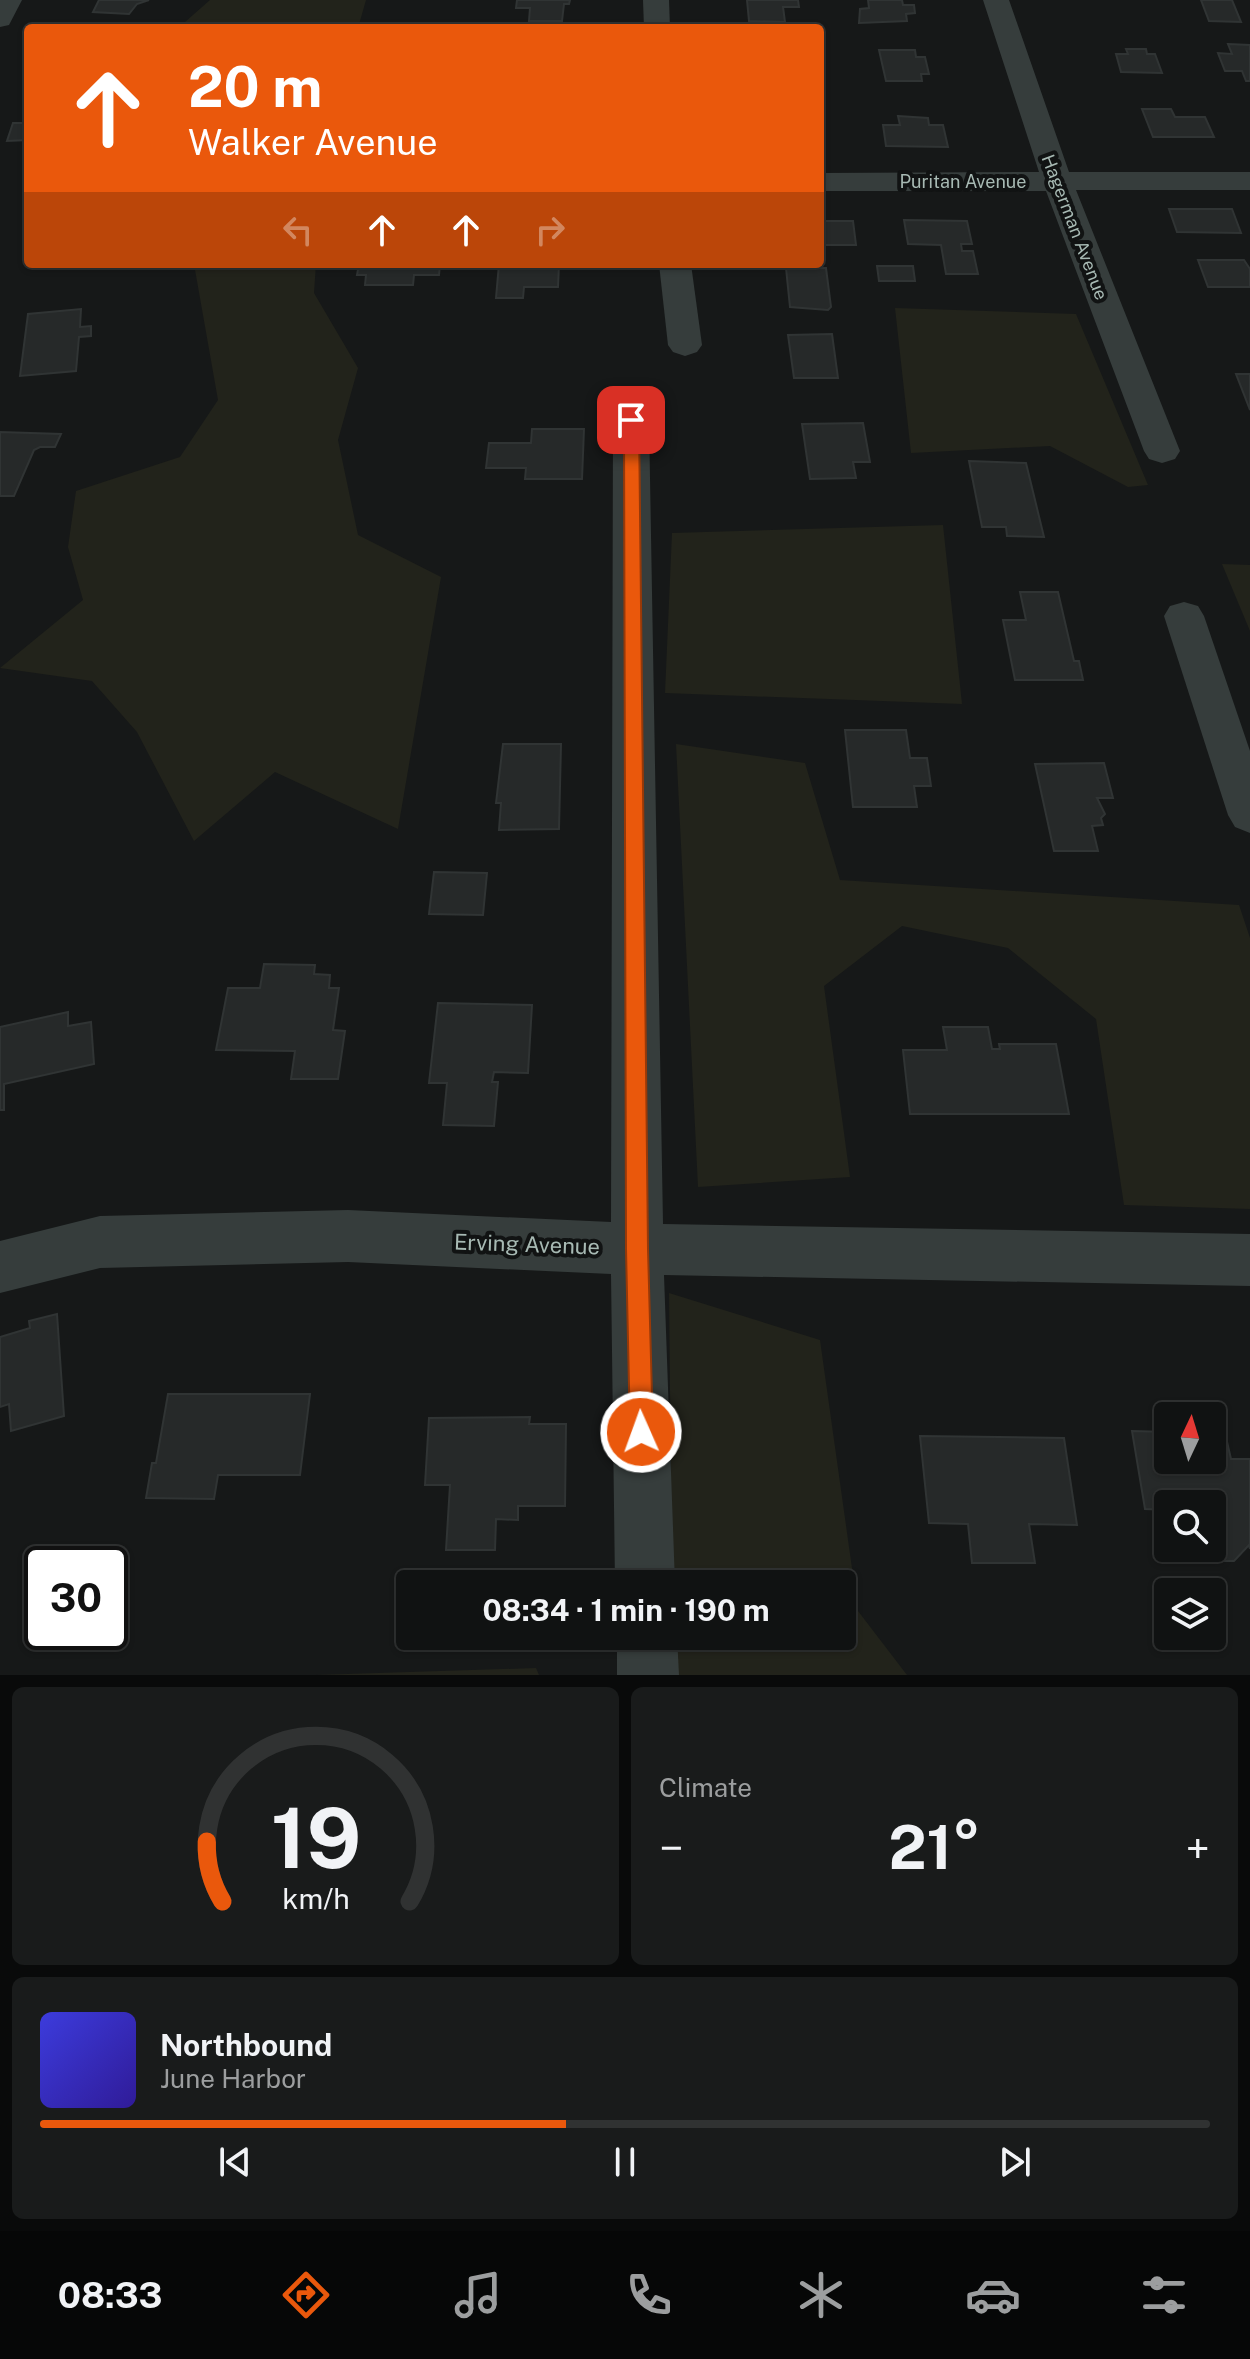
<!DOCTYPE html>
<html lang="en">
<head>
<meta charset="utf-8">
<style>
	:root { --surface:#101212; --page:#191b1b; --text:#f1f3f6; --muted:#9c9e9f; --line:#303232; --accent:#ea580c }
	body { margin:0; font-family:"Public Sans",sans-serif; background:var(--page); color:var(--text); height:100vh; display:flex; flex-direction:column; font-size:30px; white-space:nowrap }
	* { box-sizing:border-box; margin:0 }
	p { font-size:26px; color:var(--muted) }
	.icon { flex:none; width:44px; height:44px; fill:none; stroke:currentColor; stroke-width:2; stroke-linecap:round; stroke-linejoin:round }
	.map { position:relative; height:1675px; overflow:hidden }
	.sheet { display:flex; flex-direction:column; gap:12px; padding:12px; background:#090a0a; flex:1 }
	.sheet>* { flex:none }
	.guide { position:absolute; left:24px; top:24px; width:800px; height:244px; border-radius:8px; box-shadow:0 2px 6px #0004,0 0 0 2px var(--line); background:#ea580c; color:#fff; overflow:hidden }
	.needle { width:52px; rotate:4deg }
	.controls { position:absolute; left:1154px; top:1402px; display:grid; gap:16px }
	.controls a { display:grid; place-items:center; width:72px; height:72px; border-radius:8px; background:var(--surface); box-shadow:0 2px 6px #0004,0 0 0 2px var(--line); font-size:40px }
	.speed { position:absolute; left:24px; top:1546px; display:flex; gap:16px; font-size:40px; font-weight:700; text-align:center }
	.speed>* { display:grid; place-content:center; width:104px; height:104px; border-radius:50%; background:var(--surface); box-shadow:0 2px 6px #0004,0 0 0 2px var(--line); line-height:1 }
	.speed .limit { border:4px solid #111; border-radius:12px; background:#fff; color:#111 }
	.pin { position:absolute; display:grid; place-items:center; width:68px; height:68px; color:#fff; margin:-34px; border-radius:16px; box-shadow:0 4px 12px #0006 }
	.me { position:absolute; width:88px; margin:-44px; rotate:358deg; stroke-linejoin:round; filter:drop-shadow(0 0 6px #0008) }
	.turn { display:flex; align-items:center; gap:28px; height:168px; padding:0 32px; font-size:36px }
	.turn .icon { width:104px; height:104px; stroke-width:2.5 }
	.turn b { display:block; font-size:56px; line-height:68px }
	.lanes { display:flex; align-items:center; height:76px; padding:0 32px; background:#0003; justify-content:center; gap:40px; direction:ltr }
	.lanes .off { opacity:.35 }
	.big { font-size:60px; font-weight:700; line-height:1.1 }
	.sheet .card { flex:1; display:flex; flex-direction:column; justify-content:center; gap:12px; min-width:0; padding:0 28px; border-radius:12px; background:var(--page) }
	.sheet .dial { align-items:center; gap:0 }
	.dial svg { height:208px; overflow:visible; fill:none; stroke:var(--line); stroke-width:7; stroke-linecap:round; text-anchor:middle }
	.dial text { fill:var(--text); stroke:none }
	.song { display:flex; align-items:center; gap:24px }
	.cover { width:96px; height:96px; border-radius:12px; background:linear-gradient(135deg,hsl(240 70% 55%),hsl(250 70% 35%)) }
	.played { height:8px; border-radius:4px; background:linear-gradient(90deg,var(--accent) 45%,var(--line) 45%) }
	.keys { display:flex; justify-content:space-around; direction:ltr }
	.heat { display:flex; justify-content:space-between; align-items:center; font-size:44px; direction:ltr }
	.sheet .tiles { flex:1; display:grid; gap:12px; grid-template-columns:1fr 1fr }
	.card:last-child { grid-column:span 2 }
	.trip { position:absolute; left:396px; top:1570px; width:460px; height:80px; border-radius:8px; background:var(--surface); box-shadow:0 2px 6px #0004,0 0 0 2px var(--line); font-weight:700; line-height:80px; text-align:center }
	.tab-bar { display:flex; height:128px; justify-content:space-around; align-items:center; background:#060707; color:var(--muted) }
	.tab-bar .icon { width:56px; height:56px }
	.tab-bar .on { color:var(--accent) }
	.tab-bar b { font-size:36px; color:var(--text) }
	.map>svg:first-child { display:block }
</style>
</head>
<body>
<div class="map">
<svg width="1250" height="1675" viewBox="0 0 1250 1675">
	<rect width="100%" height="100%" fill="#161818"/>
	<g fill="#22231b">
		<polygon points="210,0 366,0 358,28 173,28 185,22"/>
		<polygon points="194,264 316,264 314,293 358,368 338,440 358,535 441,577 398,829 275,772 194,841 137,732 92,681 0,668 83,600 68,547 76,491 180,457 218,400"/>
		<polygon points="895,308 1076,314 1148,485 1128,487 1050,446 911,453"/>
		<polygon points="943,525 962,704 665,693 672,533"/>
		<polygon points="1222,564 1250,565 1250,631"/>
		<polygon points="676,744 805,763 840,880 1239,905 1250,938 1250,1209 1124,1205 1096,1019 1008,948 902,926 824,986 850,1177 698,1187"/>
		<polygon points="669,1293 820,1340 858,1611 907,1675 672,1675 672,1636 842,1636 842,1584 672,1584"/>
		<polygon points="536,1668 539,1675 316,1675"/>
	</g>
	<g fill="#262929" stroke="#303434" stroke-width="2">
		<polygon points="99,0 149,0 137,4 129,14 93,12"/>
		<polygon points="517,0 570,0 569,4 564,4 562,21 529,21 530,8 516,8"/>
		<polygon points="747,0 798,0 799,7 783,7 785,22 749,21"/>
		<polygon points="868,0 902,0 903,5 914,5 915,13 906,14 907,21 859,23 860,9 869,8"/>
		<polygon points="1201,0 1232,0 1241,22 1209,21"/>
		<polygon points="1228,44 1250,45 1250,81 1246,81 1242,71 1225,71 1218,53 1232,54"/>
		<polygon points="1126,49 1146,49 1147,54 1155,54 1162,73 1121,72 1116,54 1128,54"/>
		<polygon points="879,50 915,50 916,57 925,57 929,74 921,74 922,81 886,81"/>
		<polygon points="1142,109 1171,109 1175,117 1205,117 1214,137 1153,137"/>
		<polygon points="898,116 928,118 929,125 943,125 948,147 886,146 883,125 900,125"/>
		<polygon points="13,123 28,123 28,140 7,141"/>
		<polygon points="1169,209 1232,209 1241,233 1177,232"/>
		<polygon points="904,220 967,221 972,244 961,244 962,251 973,251 978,274 946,274 941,245 908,244"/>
		<polygon points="820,221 853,221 856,245 824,245 824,253 820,253"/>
		<polygon points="1198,260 1244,260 1250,269 1250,287 1208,287"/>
		<polygon points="359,264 440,264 439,275 414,275 413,285 365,285 366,275 357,275"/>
		<polygon points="499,264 559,264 558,287 524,287 523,298 496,298"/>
		<polygon points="877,266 913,266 915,281 879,281"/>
		<polygon points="786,268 826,268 831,307 828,310 790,307"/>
		<polygon points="81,309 80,327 91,326 91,336 79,337 76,371 20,376 28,314"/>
		<polygon points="832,334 838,378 794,378 788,335"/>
		<polygon points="1236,374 1250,374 1250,410"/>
		<polygon points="863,423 870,462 853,462 856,478 810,479 802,424"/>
		<polygon points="532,429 584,429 582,479 525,479 526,468 486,468 489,443 531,443"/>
		<polygon points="0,432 61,434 55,447 40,447 34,450 14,496 0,496"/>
		<polygon points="969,461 1026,463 1044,537 1007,536 1006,527 982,527"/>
		<polygon points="1020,592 1058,592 1074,661 1079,661 1083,680 1015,680 1003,620 1026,620"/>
		<polygon points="845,730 906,730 910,758 927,758 931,786 914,786 917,807 853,807"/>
		<polygon points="503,744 561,744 559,829 499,830 501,803 496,803"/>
		<polygon points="1104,763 1113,798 1097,798 1105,814 1101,818 1103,825 1092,826 1098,851 1054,851 1035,764"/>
		<polygon points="434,872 487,873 483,915 429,914"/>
		<polygon points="264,964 315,965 314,974 330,975 329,988 339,988 333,1030 345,1031 338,1079 291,1079 295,1051 216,1050 228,988 260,988"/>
		<polygon points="438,1003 532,1005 528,1073 494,1072 492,1082 498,1082 494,1126 443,1125 447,1083 429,1083"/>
		<polygon points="68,1012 68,1026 91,1022 94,1064 4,1084 4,1110 0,1110 0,1027"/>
		<polygon points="943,1027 988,1027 992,1049 1000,1049 999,1044 1056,1044 1069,1114 910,1114 903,1050 947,1050"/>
		<polygon points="57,1314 64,1416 11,1431 9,1404 0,1407 0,1337 30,1328 29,1321"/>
		<polygon points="168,1394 310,1394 300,1475 218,1475 214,1499 146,1498 152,1463 156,1463"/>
		<polygon points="530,1417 529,1424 566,1424 565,1506 518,1506 518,1520 496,1519 495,1550 446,1550 450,1485 425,1485 429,1418"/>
		<polygon points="1132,1431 1168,1432 1168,1460 1212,1460 1212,1433 1225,1433 1231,1459 1250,1459 1250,1549 1249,1545 1234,1561 1209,1561 1195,1548 1212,1548 1212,1504 1168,1504 1168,1510 1145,1509"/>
		<polygon points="920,1436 1064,1438 1077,1525 1029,1524 1035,1563 972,1563 968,1524 929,1523"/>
	</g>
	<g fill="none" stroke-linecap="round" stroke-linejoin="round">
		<g fill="#363d3c" fill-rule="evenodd">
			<polygon points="0,0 22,0 9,25 0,27"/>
			<polygon points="643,0 669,0 670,28 644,28"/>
			<polygon points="983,0 1009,0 1069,172 1250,172 1250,190 1076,190 1180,451 1175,459 1162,463 1149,459 1144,451 1046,191 820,191 820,173 1039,172"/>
			<polygon points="659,264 691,264 702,345 697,352 685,356 673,352 668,345"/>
			<polygon points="631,408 643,412 649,420 663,1224 1250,1234 1250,1286 664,1275 675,1584 615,1584 611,1274 348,1262 100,1268 0,1293 0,1241 100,1216 348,1210 611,1222 613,420 619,412"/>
			<polygon points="1184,602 1198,606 1204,616 1250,751 1250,833 1235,827 1228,815 1164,616 1170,606"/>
			<polygon points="617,1636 677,1636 679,1675 617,1675"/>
		</g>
	</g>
	<polygon fill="#ea580c" stroke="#983908" stroke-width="2" points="631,415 639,420 648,1249 653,1432 650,1440 641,1443 633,1440 630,1432 626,1249 624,420"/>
	<g text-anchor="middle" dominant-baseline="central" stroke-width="8" stroke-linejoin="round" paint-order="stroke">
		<g font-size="18" fill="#a7b9b3" stroke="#111313">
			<text x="963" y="181">Puritan Avenue</text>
			<text transform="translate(1075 227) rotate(69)">Hagerman Avenue</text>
		</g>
		<g font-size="22" fill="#a7b9b3" stroke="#111313">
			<text transform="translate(527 1244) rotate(2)">Erving Avenue</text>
		</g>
	</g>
</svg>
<div class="controls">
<a><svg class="needle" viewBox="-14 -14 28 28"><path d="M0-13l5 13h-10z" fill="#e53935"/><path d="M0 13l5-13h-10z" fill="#9c9e9f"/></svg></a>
<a><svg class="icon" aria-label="search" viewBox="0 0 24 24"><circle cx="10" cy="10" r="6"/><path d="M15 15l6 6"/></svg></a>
<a><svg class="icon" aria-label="layers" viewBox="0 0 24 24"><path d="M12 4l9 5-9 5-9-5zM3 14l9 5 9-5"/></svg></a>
</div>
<div class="speed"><div class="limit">30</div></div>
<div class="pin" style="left:631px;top:420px;background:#d93025"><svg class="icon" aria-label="arrive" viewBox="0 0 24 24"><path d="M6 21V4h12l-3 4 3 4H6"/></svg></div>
<svg class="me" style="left:641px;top:1432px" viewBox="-20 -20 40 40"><circle r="17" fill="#ea580c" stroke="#fff" stroke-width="3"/><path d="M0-11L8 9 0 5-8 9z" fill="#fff"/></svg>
<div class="trip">08:34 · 1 min · 190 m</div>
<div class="guide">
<div class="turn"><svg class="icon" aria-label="ahead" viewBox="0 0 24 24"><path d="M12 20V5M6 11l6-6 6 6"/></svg><div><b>20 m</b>Walker Avenue</div></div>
<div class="lanes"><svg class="icon off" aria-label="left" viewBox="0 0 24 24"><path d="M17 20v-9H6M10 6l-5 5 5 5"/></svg><svg class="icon" aria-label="ahead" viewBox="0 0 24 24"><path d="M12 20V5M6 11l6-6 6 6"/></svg><svg class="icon" aria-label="ahead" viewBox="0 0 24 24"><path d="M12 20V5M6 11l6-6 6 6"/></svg><svg class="icon off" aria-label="right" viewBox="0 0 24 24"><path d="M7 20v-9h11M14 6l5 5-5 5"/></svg></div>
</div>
</div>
<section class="sheet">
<div class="tiles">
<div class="card dial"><svg viewBox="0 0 100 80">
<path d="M14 69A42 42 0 1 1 86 69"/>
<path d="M14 69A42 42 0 0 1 8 46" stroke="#ea580c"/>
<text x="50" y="56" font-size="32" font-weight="700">19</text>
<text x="50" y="72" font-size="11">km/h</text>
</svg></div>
<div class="card"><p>Climate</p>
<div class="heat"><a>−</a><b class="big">21°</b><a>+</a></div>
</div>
<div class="card">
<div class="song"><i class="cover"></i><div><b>Northbound</b><p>June Harbor</p></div></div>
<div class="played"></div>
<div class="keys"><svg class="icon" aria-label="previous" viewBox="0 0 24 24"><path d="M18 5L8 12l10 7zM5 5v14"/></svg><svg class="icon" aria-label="pause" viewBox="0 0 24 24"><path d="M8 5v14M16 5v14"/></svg><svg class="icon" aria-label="next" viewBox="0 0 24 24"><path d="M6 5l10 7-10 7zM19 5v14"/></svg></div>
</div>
</div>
</section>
<nav class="tab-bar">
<b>08:33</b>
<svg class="icon on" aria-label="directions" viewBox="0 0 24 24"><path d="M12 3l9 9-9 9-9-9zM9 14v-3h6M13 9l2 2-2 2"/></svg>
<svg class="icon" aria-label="music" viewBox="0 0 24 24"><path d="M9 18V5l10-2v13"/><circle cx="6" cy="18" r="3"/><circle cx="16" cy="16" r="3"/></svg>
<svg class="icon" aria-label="phone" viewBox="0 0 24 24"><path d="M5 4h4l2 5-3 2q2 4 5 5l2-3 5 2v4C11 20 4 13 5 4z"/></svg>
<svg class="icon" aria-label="climate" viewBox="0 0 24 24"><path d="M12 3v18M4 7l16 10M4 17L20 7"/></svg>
<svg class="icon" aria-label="car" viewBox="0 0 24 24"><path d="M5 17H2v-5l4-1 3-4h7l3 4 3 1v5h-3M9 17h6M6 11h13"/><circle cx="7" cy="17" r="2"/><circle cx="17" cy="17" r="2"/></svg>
<svg class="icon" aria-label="filters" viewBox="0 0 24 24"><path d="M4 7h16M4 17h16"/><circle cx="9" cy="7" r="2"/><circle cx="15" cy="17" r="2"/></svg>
</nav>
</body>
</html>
